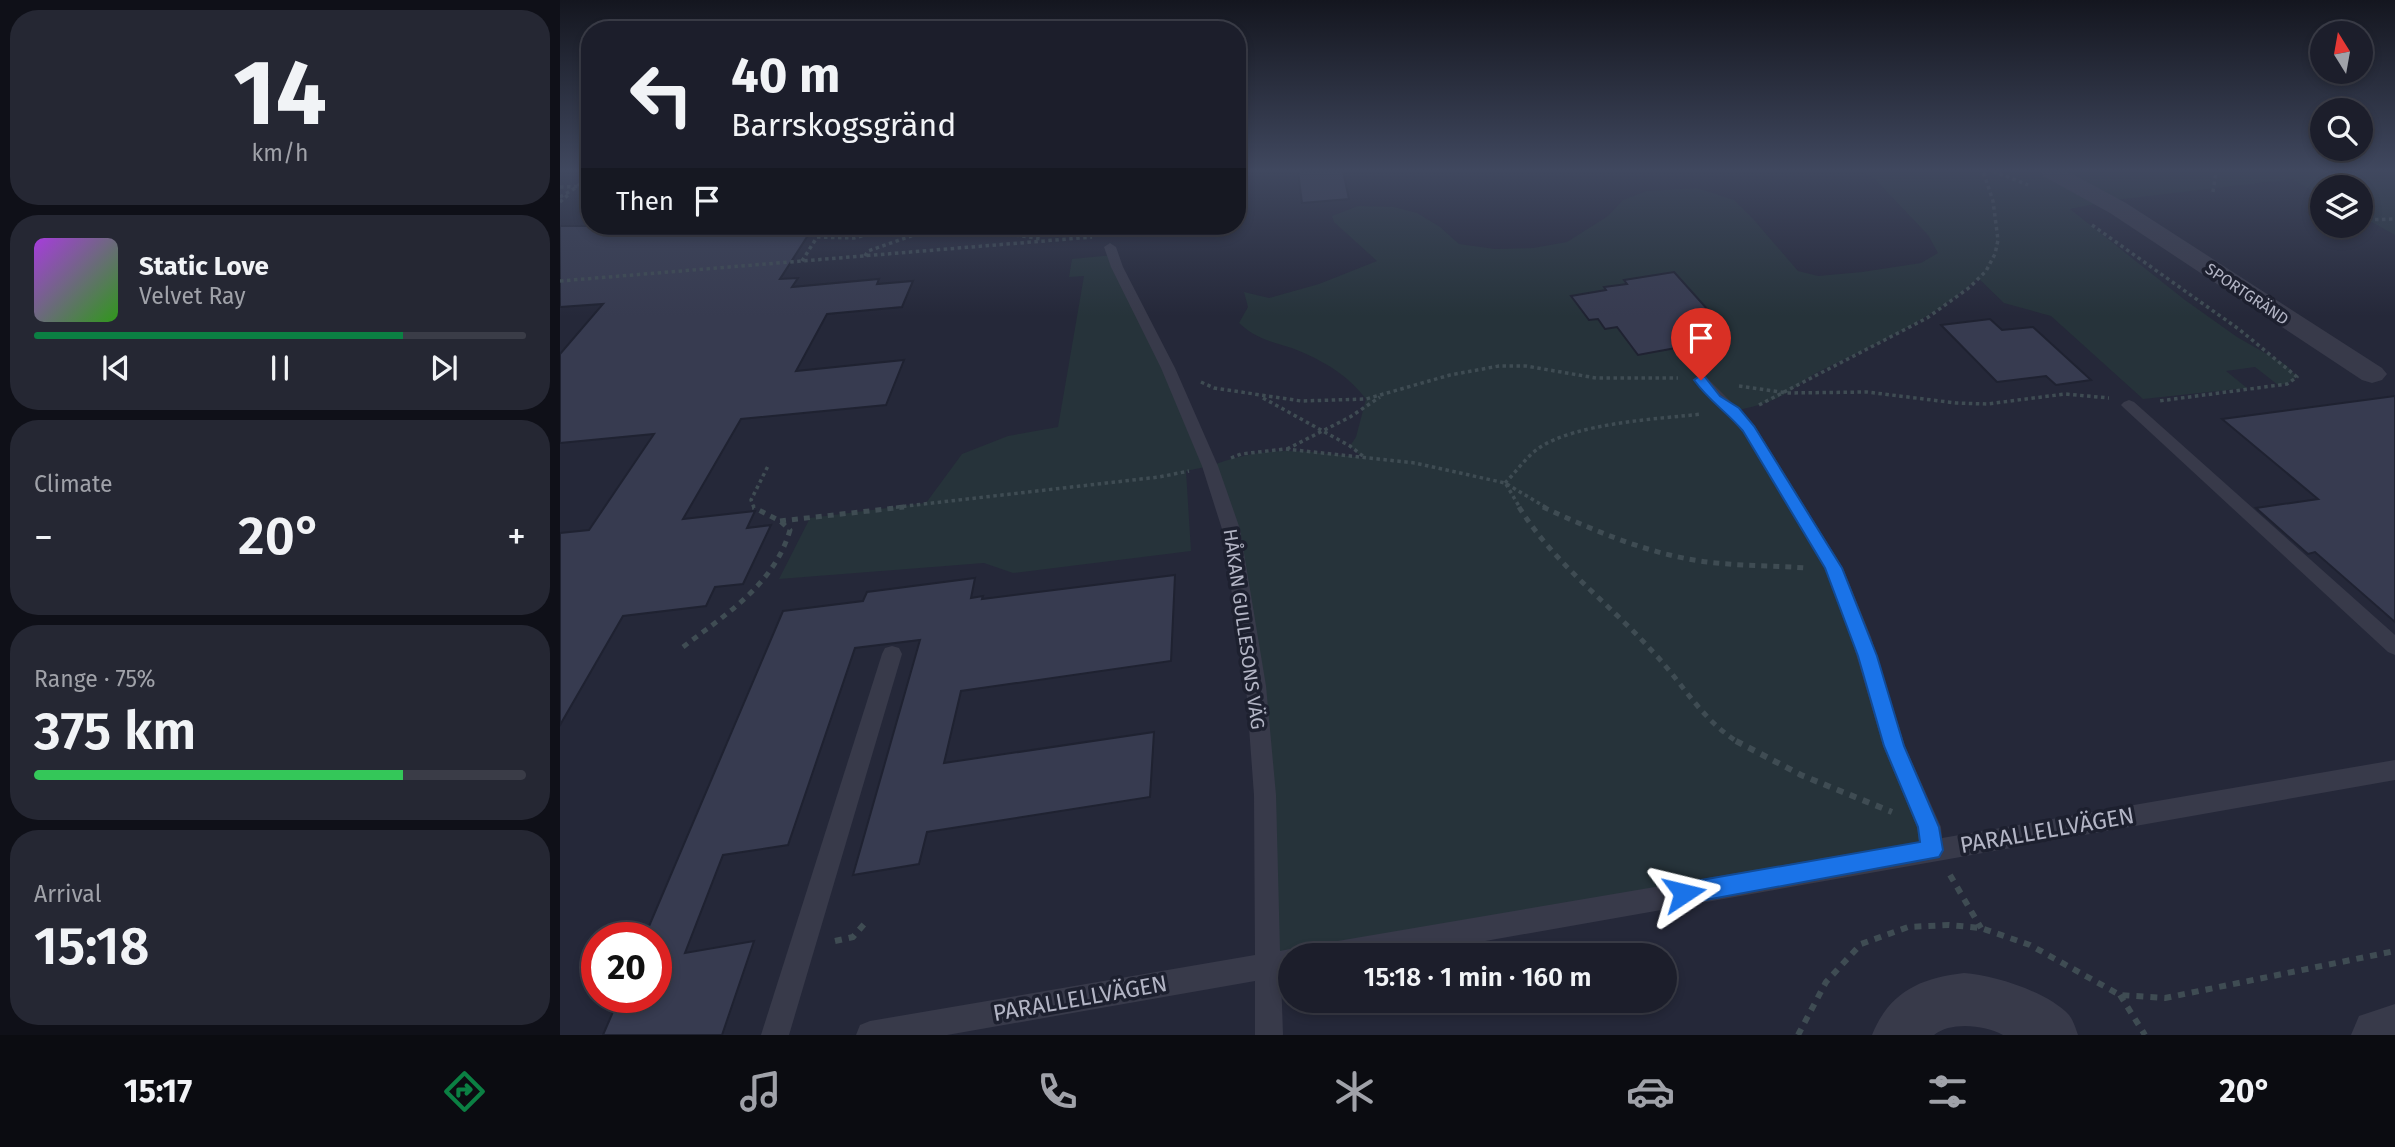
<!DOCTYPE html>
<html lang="en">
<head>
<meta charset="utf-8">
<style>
	:root { --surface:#1c1e2b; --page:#252733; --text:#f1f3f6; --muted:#a0a2a9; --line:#3a3c47; --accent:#0b8043 }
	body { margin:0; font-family:"Fira Sans",sans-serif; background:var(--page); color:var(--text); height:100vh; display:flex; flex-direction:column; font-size:26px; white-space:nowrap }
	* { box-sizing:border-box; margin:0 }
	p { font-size:23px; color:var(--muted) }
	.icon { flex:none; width:38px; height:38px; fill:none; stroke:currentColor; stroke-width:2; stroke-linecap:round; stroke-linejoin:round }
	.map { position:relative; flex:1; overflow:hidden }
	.drawer { display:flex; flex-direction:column; gap:10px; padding:10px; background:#0f1018; width:560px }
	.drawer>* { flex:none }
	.banner { position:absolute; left:21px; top:21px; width:665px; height:214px; border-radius:28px; box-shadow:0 4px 10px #0003,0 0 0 2px var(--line); background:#1c1e2b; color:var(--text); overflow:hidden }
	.needle { width:46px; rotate:349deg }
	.fabs { position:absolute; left:1750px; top:21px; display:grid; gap:14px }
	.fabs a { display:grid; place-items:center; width:63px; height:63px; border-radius:50%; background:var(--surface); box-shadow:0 4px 10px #0003,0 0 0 2px var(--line); font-size:35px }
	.speed { position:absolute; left:21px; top:922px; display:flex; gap:14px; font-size:35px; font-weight:700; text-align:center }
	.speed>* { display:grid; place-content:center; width:91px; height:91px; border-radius:50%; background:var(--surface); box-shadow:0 4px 10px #0003,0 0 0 2px var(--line); line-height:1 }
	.speed .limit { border:10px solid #d22; background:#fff; color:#111 }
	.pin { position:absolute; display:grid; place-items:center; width:60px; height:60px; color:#fff; margin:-72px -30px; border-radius:50% 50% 50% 0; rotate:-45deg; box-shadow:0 0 7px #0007 }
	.pin .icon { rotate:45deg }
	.me { position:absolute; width:77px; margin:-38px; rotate:80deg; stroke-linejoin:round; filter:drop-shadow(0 0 5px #0008) }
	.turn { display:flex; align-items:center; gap:24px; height:147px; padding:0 35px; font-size:32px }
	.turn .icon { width:91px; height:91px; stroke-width:2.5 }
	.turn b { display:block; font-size:49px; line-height:60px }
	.then { display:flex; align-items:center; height:66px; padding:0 35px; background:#0003; gap:14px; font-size:26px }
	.big { font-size:52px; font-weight:600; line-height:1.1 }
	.drawer .card { flex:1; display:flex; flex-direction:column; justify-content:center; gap:10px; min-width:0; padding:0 24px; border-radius:28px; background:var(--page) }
	.drawer .dial { align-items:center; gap:0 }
	.dial b { font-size:91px; line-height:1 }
	.song { display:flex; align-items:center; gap:21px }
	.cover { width:84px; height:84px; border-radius:10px; background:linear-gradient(135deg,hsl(280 70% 55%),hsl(110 70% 35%)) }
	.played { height:7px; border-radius:4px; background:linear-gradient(90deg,var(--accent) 75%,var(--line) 75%) }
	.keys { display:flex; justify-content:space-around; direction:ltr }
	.heat { display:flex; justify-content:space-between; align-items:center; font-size:38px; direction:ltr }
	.charge { height:10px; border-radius:5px; background:linear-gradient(90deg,#34c759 75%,var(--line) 0) }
	.trip { position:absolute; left:718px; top:943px; width:399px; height:70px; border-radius:35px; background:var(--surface); box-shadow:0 4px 10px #0003,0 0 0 2px var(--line); font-weight:600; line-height:70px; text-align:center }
	.menu { display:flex; height:112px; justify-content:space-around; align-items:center; background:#0b0c11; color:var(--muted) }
	.menu .icon { width:49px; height:49px }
	.menu .selected { color:var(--accent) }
	.menu b { font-size:32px; color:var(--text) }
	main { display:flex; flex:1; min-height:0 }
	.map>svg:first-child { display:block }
</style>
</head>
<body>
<main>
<section class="drawer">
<div class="card dial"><b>14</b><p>km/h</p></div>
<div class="card">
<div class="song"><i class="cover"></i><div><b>Static Love</b><p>Velvet Ray</p></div></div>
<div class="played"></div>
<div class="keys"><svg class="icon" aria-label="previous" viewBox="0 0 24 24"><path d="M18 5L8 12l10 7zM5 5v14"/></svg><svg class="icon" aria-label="pause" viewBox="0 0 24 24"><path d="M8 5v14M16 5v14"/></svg><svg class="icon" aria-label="next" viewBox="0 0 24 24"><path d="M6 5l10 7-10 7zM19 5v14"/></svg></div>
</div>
<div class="card"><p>Climate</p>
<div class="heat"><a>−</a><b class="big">20°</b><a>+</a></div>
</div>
<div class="card"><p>Range · 75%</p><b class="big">375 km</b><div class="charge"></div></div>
<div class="card"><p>Arrival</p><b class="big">15:18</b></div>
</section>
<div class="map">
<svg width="1835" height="1035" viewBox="0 0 1835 1035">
	<rect width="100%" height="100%" fill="#252839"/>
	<path fill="#26333a" d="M1301,171h534v64l-34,-19v-29h-39v9l-30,-17 -177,21 -45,9 115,91 52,37 49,28 11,12 -10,7 -9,1 -23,-18 -29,4 21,17 -104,11 -92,-83 -47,-13 -26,-25c-47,43 -105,67 -162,95 -11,6 -20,15 -31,21 -16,9 -33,13 -51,17l77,117 121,322 -606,105 -36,1 -23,10 -11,-280 -46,-220 -24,5 5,80 -178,22 -29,-10 -205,16 31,-61 116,-15 36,-49 46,-18 50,-9 26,-151 -15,1 3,-18 41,-4 97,211c59,-22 93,-15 153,-8l-13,-12 6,-9 10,-38c-16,-21 -37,-35 -62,-46 -26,-12 -42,-9 -65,-30l9,-16 -4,-15 25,6 50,-14 58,-23 -43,-39 -2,-6 26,-10 36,1 23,6 23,14 19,17 36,5 38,-1 34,-6 41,-26 15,-16 24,-9 50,-3 37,12 20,20 44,51 20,5 44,-4 59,-9 17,-10 -10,-18 -56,-59z"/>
	<g fill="#373b50" stroke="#1f2231" stroke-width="2">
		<polygon points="738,171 783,171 789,199 742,203"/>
		<polygon points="0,226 254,226 220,279 238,278 232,287 319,279 317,284 353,281 342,307 267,314 236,371 344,360 326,405 181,419 123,519 195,511 187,528 211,525 183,584 155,587 146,606 63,616 0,725 0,533 29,530 94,434 0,443 0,354 43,304 0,307"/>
		<polygon points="1114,272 1158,321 1126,326 1134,336 1115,340 1121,347 1078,355 1057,327 1045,329 1038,319 1029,320 1011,296 1046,290 1044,287 1067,284 1064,280"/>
		<polygon points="1430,319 1442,330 1473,327 1531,380 1496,385 1486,376 1437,382 1381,325"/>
		<polygon points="1835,396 1835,622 1755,552 1748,554 1696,508 1758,499 1662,419"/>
		<polygon points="615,575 611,661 401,691 384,763 594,732 590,797 367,832 359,864 293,875 360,640 295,648 228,845 163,855 125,953 194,941 162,1035 43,1035 59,998 96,998 96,938 84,938 223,611 303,601 307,592 415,578 411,598 423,596 422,599"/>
	</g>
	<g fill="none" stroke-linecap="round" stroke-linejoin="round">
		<g stroke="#3f4c53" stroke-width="3.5" stroke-dasharray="3.5 3.5" stroke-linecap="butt">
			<polyline points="1433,171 1468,185"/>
			<polyline points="0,187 30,186"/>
			<polyline points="1653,192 1656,171"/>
			<polyline points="0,197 17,187 30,171"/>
			<polyline points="0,202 8,195"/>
			<polyline points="1801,220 1835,219"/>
			<polyline points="1532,225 1680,330 1737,377 1727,384 1599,401"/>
			<polyline points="393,226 482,239"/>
			<polyline points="529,226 538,234"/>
			<polyline points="257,237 294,238 339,226"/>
			<polyline points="305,256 308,251 351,236 370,226"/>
			<polyline points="242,261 264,226"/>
			<polyline points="0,281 532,237"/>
			<polyline points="641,382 654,388 741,401 806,399 890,375 939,366 966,366 1036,378 1118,378"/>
			<polyline points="1179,386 1227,393 1307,392 1396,403 1427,404 1505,394 1549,398"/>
			<polyline points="703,398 790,446 804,457"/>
			<polyline points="1199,405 1367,318 1410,287 1426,271 1435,254 1438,240 1433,201 1423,171"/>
			<polyline points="727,449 790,417 820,397"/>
			<polyline points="671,458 681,454 725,449 855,463 945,483 987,508"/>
			<path d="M945,483c11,-11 21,-26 34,-35 37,-25 118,-29 163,-34"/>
			<polyline points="946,484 960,508"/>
			<polyline points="194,508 191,500 208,466"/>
			<polyline points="329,508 599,477 629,471"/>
		</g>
		<g stroke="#3f4c53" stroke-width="5" stroke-dasharray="6 6" stroke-linecap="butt">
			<path d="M959,507c36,58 90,96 135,146 30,32 46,65 85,90"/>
			<path d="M983,507c54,25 112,50 173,56 30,3 61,3 91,5"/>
			<polyline points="220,521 344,507"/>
			<path d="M123,647c43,-33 91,-62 107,-117l-10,-9 -27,-14"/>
		</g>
		<g stroke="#3f4c53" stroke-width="6" stroke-dasharray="7 7" stroke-linecap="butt">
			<polyline points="1176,741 1241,775 1332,812"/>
			<polyline points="1390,875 1421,928"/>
			<polyline points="275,941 293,937 305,923"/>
			<polyline points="1560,995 1585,1035"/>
			<polyline points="1238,1035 1266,982 1301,944 1348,927 1389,925 1421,928 1470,945 1560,995 1605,998 1835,951"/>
		</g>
		<g fill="#383a4a" fill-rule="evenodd">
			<polygon points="550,243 556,247 563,267 615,368 658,466 680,529 706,686 716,795 720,951 730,949 740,956 730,956 730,975 721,976 723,1035 695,1035 695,981 387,1035 296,1035 300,1025 310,1021 695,955 694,795 686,686 662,529 642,466 601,368 551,267 544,247"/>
			<polygon points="1141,376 1146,377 1195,426 1283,568 1311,637 1345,746 1381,827 1382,838 1835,760 1835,780 841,956 753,956 757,947 766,943 1359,842 1357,827 1323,746 1291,637 1265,569 1183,432 1134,380"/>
			<polygon points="1569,400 1574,402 1835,635 1835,655 1828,652 1564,408 1561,405 1564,402"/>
			<polygon points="332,646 339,648 342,654 229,1035 201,1035 322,654 325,648"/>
		</g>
		<g fill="#383a4a" fill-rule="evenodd">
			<polygon points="1480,171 1507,171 1566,203 1822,368 1827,374 1822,380 1812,383 1802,380 1550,213 1483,176"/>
			<path d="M1404,973c30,2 84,19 105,42 4,5 7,14 9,20h-75c-18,-10 -52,-14 -69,0h-62c17,-42 47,-57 92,-62z"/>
			<polygon points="1835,1004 1835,1035 1791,1035 1799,1016"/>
		</g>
	</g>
	<linearGradient id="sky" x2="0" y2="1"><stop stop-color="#14161f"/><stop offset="0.54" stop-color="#40485f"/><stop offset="1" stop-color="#40485f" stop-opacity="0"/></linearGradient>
	<rect width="1835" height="316" fill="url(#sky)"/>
	<path fill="#1a73e8" stroke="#114b97" stroke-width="2" d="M1141,375l4,2 15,19 19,12 15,18 88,142 35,88 27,90 35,81 4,23 -4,7 -255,47 -8,-3 -3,-8 3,-7 8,-3 236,-41 -2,-15 -34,-81 -26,-90 -33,-88 -82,-137c-16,-19 -35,-31 -49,-51z"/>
	<g text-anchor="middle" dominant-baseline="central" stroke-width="7" stroke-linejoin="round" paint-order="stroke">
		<g font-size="16" fill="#b3b5c5" stroke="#1d202f">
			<text transform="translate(1687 294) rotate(34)">SPORTGRÄND</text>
		</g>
		<g font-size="19" fill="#b3b5c5" stroke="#1d202f">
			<text transform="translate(684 629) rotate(82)">HÅKAN GULLESONS VÄG</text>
		</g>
		<g font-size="23" fill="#b3b5c5" stroke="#1d202f">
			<text transform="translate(1487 830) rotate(-10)">PARALLELLVÄGEN</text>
			<text transform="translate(520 998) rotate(-10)">PARALLELLVÄGEN</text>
		</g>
	</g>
</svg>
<div class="fabs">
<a><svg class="needle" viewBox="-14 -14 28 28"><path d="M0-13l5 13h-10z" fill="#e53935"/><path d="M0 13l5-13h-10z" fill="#a0a2a9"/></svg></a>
<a><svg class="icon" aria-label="search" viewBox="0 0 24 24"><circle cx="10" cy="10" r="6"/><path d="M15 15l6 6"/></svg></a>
<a><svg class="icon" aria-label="layers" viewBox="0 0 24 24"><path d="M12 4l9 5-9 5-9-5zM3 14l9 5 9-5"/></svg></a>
</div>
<div class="speed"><div class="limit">20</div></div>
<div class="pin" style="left:1141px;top:380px;background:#d93025"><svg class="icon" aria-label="arrive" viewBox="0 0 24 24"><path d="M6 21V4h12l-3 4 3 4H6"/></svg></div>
<svg class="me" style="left:1124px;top:893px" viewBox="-20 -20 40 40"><path d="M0-17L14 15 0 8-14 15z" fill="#1a73e8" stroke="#fff" stroke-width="4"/></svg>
<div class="trip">15:18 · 1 min · 160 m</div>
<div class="banner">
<div class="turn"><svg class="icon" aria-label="left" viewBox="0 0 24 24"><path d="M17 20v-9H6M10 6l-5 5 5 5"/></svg><div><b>40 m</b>Barrskogsgränd</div></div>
<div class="then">Then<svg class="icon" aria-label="arrive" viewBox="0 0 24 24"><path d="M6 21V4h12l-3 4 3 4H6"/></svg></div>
</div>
</div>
</main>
<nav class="menu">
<b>15:17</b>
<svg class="icon selected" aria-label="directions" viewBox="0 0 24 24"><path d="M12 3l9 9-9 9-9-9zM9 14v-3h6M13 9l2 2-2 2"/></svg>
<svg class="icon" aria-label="music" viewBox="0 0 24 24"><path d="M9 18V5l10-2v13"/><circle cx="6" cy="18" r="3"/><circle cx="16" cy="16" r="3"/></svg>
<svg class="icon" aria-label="phone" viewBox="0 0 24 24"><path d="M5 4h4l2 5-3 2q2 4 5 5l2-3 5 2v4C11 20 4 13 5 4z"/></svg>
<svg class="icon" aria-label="climate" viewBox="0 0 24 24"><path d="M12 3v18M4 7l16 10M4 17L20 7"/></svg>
<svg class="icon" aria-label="car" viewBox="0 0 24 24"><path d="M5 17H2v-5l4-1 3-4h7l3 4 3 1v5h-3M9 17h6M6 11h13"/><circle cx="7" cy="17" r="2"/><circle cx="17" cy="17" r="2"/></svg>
<svg class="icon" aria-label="filters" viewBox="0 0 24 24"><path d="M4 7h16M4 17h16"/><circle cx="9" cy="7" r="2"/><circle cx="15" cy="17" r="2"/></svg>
<b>20°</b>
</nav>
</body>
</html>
